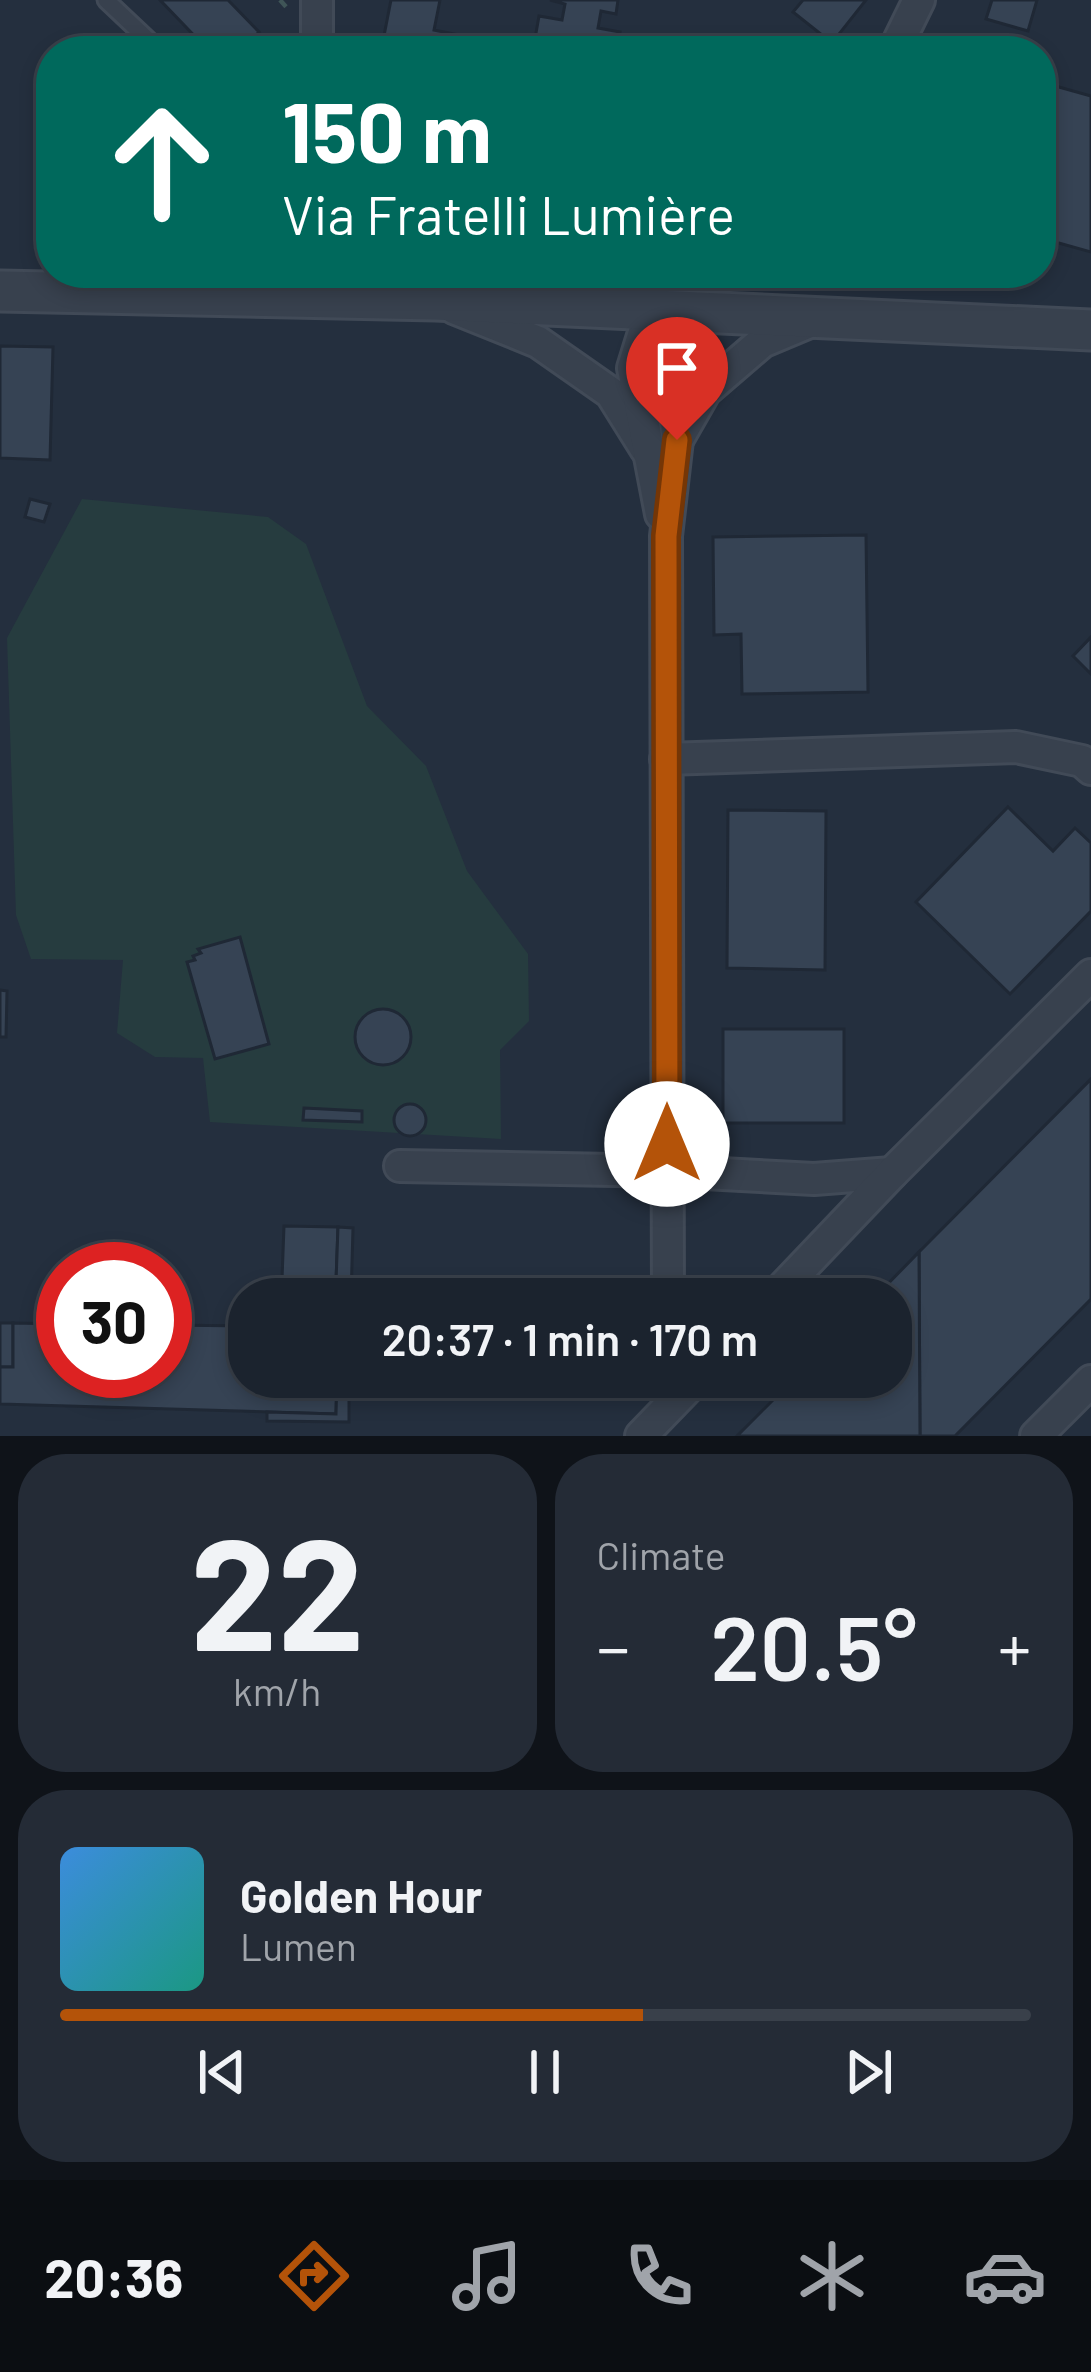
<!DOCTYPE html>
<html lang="en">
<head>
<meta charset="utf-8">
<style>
	:root { --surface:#1b232e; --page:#242b36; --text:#f1f3f6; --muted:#a0a4aa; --line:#39404a; --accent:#b45309 }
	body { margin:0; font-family:Barlow,sans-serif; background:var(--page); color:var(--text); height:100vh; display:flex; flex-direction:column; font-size:45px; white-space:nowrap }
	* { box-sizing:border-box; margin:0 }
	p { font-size:39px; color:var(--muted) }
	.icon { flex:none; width:66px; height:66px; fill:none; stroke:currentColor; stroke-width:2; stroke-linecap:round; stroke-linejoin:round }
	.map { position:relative; height:1436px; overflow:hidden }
	.details { display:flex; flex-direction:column; gap:18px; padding:18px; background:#0f1319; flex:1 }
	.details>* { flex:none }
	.top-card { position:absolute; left:36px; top:36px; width:1020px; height:252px; border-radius:48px; box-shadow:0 6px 18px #0003,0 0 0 3px var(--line); background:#00695c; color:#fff; overflow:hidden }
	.speed { position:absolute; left:36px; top:1242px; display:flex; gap:24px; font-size:60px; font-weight:700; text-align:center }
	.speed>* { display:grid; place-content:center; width:156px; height:156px; border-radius:50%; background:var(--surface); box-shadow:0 6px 18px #0003,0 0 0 3px var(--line); line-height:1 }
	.speed .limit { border:18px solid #d22; background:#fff; color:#111 }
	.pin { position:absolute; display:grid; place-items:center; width:102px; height:102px; color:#fff; margin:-123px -51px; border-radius:50% 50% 50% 0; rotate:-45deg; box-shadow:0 0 12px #0007 }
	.pin .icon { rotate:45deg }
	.me { position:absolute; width:132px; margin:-66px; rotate:0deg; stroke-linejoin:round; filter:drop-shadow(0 0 9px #0008) }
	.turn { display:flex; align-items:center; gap:42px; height:252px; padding:0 48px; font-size:54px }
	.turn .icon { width:156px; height:156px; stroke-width:2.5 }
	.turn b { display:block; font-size:84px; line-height:102px }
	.big { font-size:90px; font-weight:600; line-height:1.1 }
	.details .tile { flex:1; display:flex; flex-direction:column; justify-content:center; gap:18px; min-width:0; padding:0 42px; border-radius:48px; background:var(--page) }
	.details .dial { align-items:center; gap:0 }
	.dial b { font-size:156px; line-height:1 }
	.song { display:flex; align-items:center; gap:36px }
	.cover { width:144px; height:144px; border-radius:18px; background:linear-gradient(135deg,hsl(210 70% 55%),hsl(170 70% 35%)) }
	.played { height:12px; border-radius:6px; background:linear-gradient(90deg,var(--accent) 60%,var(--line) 60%) }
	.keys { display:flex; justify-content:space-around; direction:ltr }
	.heat { display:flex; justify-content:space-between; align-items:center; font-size:66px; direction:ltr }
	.details .tiles { flex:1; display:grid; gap:18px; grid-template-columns:1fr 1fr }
	.tile:last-child { grid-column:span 2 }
	.trip { position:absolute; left:228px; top:1278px; width:684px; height:120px; border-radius:48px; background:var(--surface); box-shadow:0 6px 18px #0003,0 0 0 3px var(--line); font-weight:600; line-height:120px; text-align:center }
	.dock { display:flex; height:192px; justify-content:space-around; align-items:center; background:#0b0e12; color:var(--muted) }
	.dock .icon { width:84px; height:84px }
	.dock .on { color:var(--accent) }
	.dock b { font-size:54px; color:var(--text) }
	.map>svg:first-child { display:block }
</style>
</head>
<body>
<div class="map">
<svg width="1091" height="1436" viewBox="0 0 1091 1436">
	<rect width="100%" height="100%" fill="#242f3e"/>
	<polygon fill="#263c3f" points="82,499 268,517 306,544 367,706 426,766 467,871 528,954 529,1021 500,1050 501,1139 210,1122 203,1058 155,1057 117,1033 123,960 31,959 16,915 7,638"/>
	<g fill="#364354" stroke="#1f2835" stroke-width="3">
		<polygon points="160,0 228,0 259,32 239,51 209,51"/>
		<polygon points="391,0 440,0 434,30 533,50 539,16 562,20 565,4 550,0 618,0 616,14 601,11 598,28 620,32 616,51 486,51 463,46 461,51 407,40 405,51 381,51"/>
		<polygon points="803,0 866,0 832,43 793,12"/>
		<polygon points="992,0 1037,0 1028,31 986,19"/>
		<polygon points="1041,82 1091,96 1091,252 1041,238"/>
		<polygon points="0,346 53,347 50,460 0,458"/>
		<polygon points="30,499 50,504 44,522 25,517"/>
		<polygon points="866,535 868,692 742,694 741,634 714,635 713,537"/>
		<polygon points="1091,637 1091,674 1073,656"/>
		<polygon points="1008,807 1053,851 1075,828 1091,843 1091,911 1010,994 916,902"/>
		<polygon points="728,810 826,811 825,970 727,968"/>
		<polygon points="240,937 269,1044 215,1059 187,962 195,960 193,956 201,953 198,949"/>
		<polygon points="0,990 7,991 6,1037 0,1037"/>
		<circle cx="383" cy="1037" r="28"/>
		<rect x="723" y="1029" width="121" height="94"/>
		<polygon points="1091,1079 1091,1299 955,1436 920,1436 919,1252"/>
		<circle cx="410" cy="1120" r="16"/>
		<polygon points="304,1108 362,1111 362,1122 303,1120"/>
		<polygon points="284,1226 338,1227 336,1282 282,1279"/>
		<polygon points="338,1227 353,1228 351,1299 323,1299 323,1281 336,1282"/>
		<polygon points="919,1252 920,1436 737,1436 796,1377 891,1377 891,1299 873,1299"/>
		<polygon points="95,1267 174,1269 173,1325 165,1325 165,1269 95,1269"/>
		<rect x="0" y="1323" width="13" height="44"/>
		<polygon points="13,1323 63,1324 63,1371 165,1371 165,1325 249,1326 249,1377 337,1377 336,1414 0,1404 0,1367 13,1367"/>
		<polygon points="337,1377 349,1377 349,1422 267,1421 267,1412 336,1414"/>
	</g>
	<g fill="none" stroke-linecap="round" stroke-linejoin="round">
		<defs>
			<polyline id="service" points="106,0 160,51"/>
			<g id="minor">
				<polyline points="317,51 317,0"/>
				<polyline points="894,51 919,0"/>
				<polyline points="454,308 538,342 611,393 646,449"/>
				<polyline points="651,310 675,381 677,440 666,536 668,1299"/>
				<polyline points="651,310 633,368 661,514"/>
				<polyline points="677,440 705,391 762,342 812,321"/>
				<polyline points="666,759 1016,747 1082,761 1091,769"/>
				<polyline points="400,1166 667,1171 814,1179 892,1173"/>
				<polyline points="772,1299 892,1173 1091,975"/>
				<polyline points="641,1436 698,1377"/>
				<polyline points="1036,1436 1091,1381"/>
			</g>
			<polyline id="tertiary" points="0,291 436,300 1091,330"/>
		</defs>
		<use href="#service" stroke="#414a57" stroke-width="21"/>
		<use href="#minor" stroke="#414a57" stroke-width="36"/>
		<use href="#tertiary" stroke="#414a57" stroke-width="45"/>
		<polyline stroke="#3f5557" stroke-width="4.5" stroke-dasharray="9 9" stroke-linecap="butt" points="280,0 289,10"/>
		<use href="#service" stroke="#38414e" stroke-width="15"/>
		<use href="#minor" stroke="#38414e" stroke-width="30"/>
		<use href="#tertiary" stroke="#38414e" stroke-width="39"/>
	</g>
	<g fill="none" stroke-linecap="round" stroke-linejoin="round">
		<defs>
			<polyline id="route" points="667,1144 666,536 677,440"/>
		</defs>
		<use href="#route" stroke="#753606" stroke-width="30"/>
		<use href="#route" stroke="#b45309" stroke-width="21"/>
	</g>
</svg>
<div class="speed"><div class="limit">30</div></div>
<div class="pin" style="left:677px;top:440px;background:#d93025"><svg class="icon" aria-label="arrive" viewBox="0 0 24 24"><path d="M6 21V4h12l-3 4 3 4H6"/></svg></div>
<svg class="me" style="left:667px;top:1144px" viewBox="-20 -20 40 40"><circle r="19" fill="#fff"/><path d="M0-13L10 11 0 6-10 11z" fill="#b45309"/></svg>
<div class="trip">20:37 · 1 min · 170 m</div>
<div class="top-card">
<div class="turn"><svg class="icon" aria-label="ahead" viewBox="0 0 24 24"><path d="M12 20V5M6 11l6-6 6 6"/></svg><div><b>150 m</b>Via Fratelli Lumière</div></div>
</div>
</div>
<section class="details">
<div class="tiles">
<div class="tile dial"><b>22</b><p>km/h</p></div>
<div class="tile"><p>Climate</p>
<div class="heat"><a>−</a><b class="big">20.5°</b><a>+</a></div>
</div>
<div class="tile">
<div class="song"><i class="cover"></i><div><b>Golden Hour</b><p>Lumen</p></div></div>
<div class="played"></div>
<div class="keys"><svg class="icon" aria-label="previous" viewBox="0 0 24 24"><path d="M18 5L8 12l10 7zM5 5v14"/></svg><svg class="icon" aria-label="pause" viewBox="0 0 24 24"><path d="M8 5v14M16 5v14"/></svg><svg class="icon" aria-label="next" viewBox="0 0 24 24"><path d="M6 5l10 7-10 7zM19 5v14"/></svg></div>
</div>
</div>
</section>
<nav class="dock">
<b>20:36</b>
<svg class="icon on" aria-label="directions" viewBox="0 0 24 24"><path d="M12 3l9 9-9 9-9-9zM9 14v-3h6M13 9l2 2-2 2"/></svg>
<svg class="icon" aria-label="music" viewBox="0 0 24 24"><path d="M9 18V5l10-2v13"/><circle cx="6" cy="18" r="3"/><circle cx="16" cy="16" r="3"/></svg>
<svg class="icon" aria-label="phone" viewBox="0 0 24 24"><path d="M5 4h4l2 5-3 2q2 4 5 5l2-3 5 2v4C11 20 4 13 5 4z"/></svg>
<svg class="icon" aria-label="climate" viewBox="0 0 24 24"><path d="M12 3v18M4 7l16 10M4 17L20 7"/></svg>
<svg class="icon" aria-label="car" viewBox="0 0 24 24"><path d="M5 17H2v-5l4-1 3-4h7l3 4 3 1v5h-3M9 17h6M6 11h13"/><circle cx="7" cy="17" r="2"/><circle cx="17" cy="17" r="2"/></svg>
</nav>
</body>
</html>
